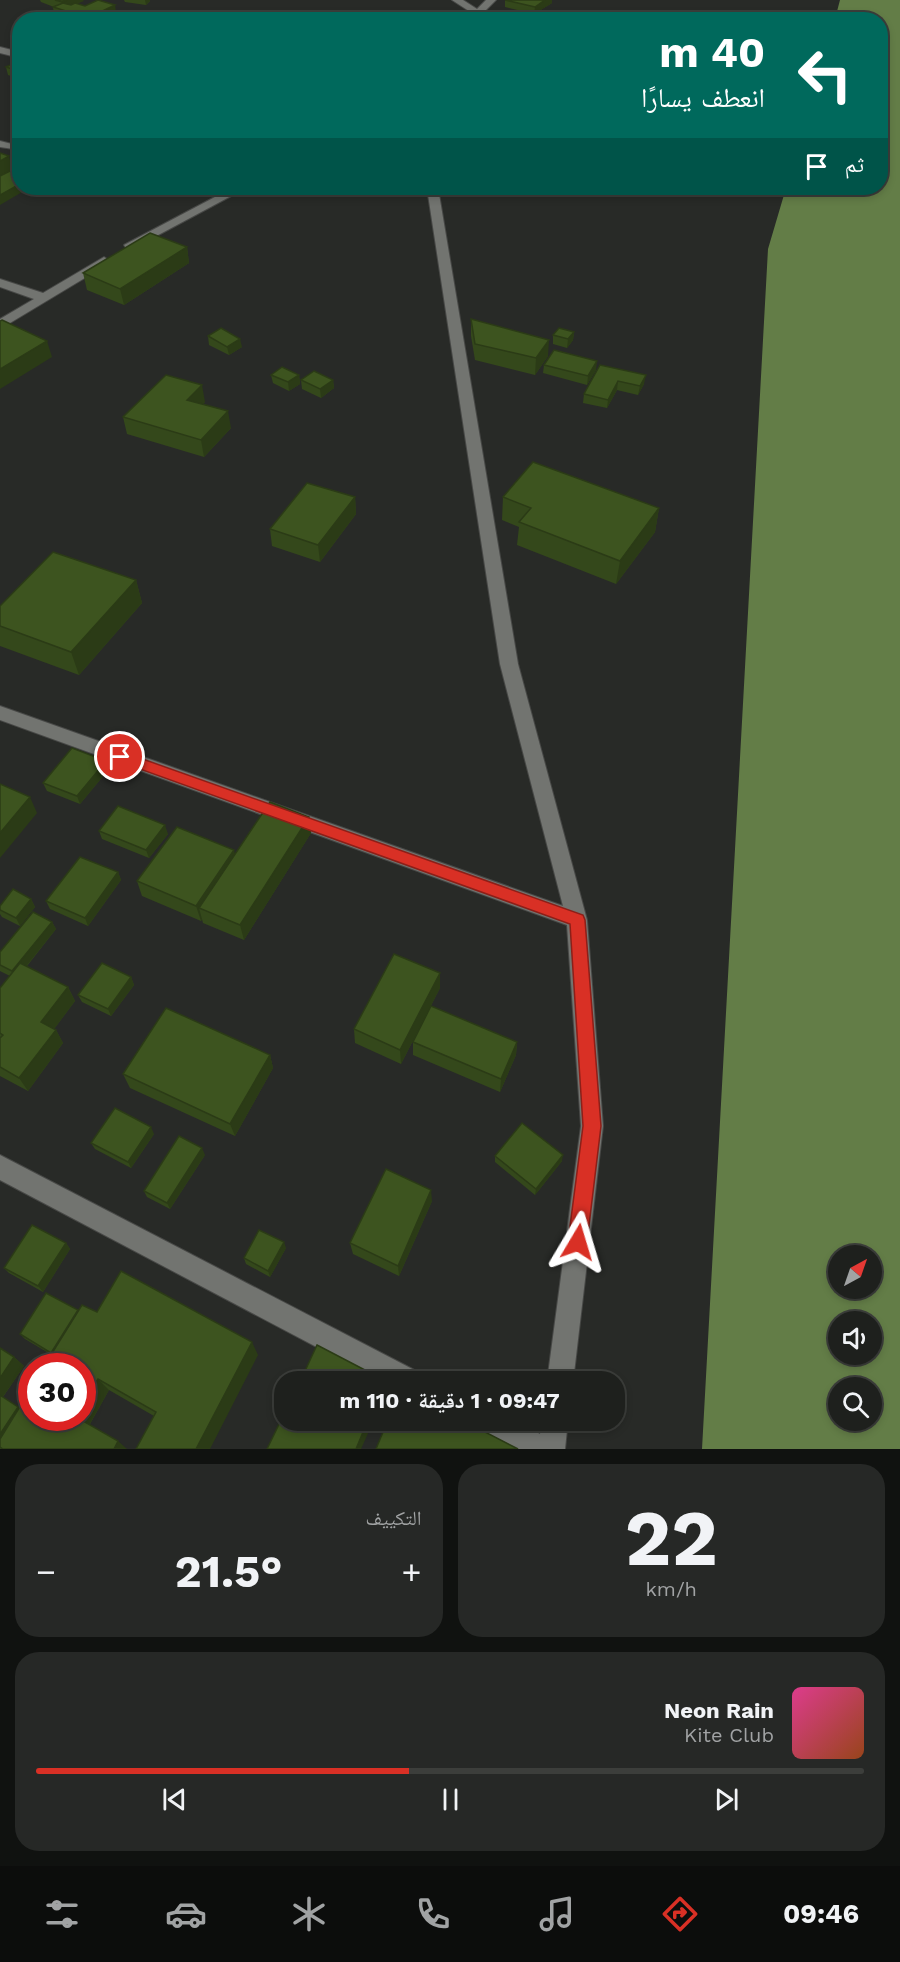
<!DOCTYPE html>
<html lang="ar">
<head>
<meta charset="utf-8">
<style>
	:root { --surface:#1e201d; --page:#262826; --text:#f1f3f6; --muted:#a1a3a4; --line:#3c3e3b; --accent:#d93025 }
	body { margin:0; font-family:"Work Sans","Noto Naskh Arabic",sans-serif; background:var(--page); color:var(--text); direction:rtl; height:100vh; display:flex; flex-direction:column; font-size:22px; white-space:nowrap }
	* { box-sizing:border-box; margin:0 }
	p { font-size:20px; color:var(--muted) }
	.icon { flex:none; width:33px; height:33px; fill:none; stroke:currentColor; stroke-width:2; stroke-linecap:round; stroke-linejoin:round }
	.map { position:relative; height:1449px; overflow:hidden; direction:ltr }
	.details { display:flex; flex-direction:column; gap:15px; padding:15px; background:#101210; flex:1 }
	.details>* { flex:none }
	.guide { position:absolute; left:12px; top:12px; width:876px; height:183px; border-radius:24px; box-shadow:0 3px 9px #0003,0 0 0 2px var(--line); direction:rtl; background:#00695c; color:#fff; overflow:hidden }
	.needle { width:39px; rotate:40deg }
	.buttons { position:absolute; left:828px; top:1245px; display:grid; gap:12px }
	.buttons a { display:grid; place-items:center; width:54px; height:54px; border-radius:50%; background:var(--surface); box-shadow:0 3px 9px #0003,0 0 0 2px var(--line); font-size:30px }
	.speed { position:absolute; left:18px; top:1353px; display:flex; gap:12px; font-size:30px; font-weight:700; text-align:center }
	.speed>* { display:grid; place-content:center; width:78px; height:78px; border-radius:50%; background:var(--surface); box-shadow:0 3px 9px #0003,0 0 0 2px var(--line); line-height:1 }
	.speed .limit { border:9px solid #d22; background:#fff; color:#111 }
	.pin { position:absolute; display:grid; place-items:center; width:51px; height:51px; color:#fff; margin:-26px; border:3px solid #fff; border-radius:50%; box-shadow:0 2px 6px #0007 }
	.me { position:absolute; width:66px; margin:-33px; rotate:7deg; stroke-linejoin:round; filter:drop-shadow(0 0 4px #0008) }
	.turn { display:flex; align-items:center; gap:21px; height:126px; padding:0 24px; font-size:27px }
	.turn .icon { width:78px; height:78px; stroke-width:2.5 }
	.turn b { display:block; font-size:42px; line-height:51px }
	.then { display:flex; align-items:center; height:57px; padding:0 24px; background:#0003; gap:12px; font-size:22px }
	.big { font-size:45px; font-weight:700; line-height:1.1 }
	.details .tile { flex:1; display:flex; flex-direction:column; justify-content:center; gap:9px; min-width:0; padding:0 21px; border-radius:24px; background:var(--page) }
	.details .dial { align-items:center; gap:0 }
	.dial b { font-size:78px; line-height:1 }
	.song { display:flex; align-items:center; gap:18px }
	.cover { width:72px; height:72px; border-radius:9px; background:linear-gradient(135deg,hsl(330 70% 55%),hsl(20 70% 35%)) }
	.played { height:6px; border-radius:3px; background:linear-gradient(90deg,var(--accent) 45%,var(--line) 45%) }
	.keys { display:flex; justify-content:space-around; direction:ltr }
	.heat { display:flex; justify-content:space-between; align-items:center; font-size:33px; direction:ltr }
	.details .tiles { flex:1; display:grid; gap:15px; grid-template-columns:1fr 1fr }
	.tile:last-child { grid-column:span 2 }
	.trip { position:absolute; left:274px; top:1371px; width:351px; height:60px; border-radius:24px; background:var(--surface); box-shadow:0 3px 9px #0003,0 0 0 2px var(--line); font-weight:700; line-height:60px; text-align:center; direction:rtl }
	.tab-bar { display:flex; height:96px; justify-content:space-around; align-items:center; background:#0c0d0c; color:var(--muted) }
	.tab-bar .icon { width:42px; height:42px }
	.tab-bar .current { color:var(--accent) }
	.tab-bar b { font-size:27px; color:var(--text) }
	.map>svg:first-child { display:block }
</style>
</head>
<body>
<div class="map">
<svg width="900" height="1449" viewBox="0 0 900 1449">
	<rect width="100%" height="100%" fill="#282a27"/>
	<path fill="#637d47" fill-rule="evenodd" d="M840,0h60v1449h-198l66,-1200 18,-61h94v-168l-45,-1zM838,1256h34v32h-34zM838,1322h34v32h-34zM838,1388h34v32h-34z"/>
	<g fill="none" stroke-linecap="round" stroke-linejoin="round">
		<defs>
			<g id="minor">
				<polygon points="452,0 463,0 477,9 486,0 496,0 476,20 466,20 472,13"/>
				<polygon points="0,47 20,52 20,58 0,53"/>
				<polygon points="0,141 20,146 20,150 0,147"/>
				<polygon points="232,188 246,188 134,248 126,248 124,245"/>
				<polygon points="427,188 438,188 518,664 587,920 603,1126 573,1382 547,1382 581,1126 567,925 0,720 0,706 563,906 500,664"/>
				<polygon points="104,257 110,261 108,264 0,329 0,319 34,299 0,287 0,279 43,293"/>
				<polygon points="0,1155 420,1373 424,1382 383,1382 0,1180"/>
				<polygon points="473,1420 514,1420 540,1434 542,1420 568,1420 565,1449 513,1449 477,1429"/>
			</g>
		</defs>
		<use href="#minor" stroke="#474846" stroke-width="2"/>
		<use href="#minor" fill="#727470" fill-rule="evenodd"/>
	</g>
	<g fill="#34481b">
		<polygon points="40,0 83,0 77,4 116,12 102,20 65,20 67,18 54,15 53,7 54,7 41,2"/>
		<polygon points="124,0 150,0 150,1 146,5 125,2"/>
		<polygon points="505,0 552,0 552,3 534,14 505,7"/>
		<polygon points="20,65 20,79 8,75 6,67"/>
		<polygon points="20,125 20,142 15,127"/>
		<polygon points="187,247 189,263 124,305 87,290 83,273"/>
		<polygon points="471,319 548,356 535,375 475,360 471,336"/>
		<polygon points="574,332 573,340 567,348 553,344 553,335"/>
		<polygon points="208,336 242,347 229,355 209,345"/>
		<polygon points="544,365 596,370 587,385 543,373"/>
		<polygon points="600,365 644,384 638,395 617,390 607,408 583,403 584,394"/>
		<polygon points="271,375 299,375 300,384 289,391 273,383"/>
		<polygon points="301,380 333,380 334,388 321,398 302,389"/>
		<polygon points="205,402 203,404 231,428 204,457 127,434 123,417"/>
		<polygon points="355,497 356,514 320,562 272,546 270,529"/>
		<polygon points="503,497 659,508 655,532 616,584 517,545 519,527 502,520"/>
		<polygon points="136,580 142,603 79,675 0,646 0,606"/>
		<polygon points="106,761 109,769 80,804 47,791 43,783"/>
		<polygon points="309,817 311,833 244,940 203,923 202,919 201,921 142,896 137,881 235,854"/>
		<polygon points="99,831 168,834 149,858 102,839"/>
		<polygon points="118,872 121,880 88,926 50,909 46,901"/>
		<polygon points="31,899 35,907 20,926 2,917 0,914 0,906"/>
		<polygon points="52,922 56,929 27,966 68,987 75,1001 54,1029 56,1030 63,1043 28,1091 0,1076 0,988 10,976 0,971 0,952"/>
		<polygon points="131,977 134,985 111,1016 82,1002 78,995"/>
		<polygon points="440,988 401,1064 355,1043 354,1029"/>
		<polygon points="413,1042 517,1042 516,1055 500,1092 413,1055"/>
		<polygon points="270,1055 273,1068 235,1136 130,1088 123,1074"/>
		<polygon points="154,1134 131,1168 95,1149 91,1143"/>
		<polygon points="205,1155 170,1209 147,1197 144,1191"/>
		<polygon points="495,1156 562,1161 535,1195 495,1162"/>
		<polygon points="432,1201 399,1276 353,1254 350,1243"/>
		<polygon points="66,1243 70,1249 43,1292 9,1273 4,1268"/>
		<polygon points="286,1248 270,1277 246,1264 244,1258"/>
		<polygon points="79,1311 97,1312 258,1355 154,1416 109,1390 90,1424 0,1449 0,1348 14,1357 24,1366 3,1397 19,1408 52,1355 25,1339 20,1334"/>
	</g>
	<g fill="#2b3b16">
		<polygon points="67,0 83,0 84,1 64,9 62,2"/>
		<polygon points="145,0 150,0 150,1 146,5"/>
		<polygon points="545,0 552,0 552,3 534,14 535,7"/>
		<polygon points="115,5 116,12 102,20 89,20 88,18"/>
		<polygon points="9,156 13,172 0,179 0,161"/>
		<polygon points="20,184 20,188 29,188 0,205 0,195"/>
		<polygon points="187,247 189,263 124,305 120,289"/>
		<polygon points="574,332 573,340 567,348 568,339"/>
		<polygon points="240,339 242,347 229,355 227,347"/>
		<polygon points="549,340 548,356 535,375 536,358"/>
		<polygon points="47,341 52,357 0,389 0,369"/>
		<polygon points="597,361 596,370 587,385 588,376"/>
		<polygon points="299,375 300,384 289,391 288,382"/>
		<polygon points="646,375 644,384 638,395 640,386"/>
		<polygon points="333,380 334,388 321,398 320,389"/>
		<polygon points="618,381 617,390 607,408 608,400"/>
		<polygon points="202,385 205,402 191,417 187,400"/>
		<polygon points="228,411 231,428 204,457 201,440"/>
		<polygon points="355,497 356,514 320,562 318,545"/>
		<polygon points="659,508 655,532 616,584 620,561"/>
		<polygon points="136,580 142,603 79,675 71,652"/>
		<polygon points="106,761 109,769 80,804 77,796"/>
		<polygon points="30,797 37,813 0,858 0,833"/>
		<polygon points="309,817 311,833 244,940 240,925"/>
		<polygon points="165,825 168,834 149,858 146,850"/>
		<polygon points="234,850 238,865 199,908 202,919 201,921 196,906"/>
		<polygon points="118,872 121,880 88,926 85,918"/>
		<polygon points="31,899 35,907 20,926 16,918"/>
		<polygon points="52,922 56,929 16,979 12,971"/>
		<polygon points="440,973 440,988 401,1064 400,1050"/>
		<polygon points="131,977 134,985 111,1016 108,1009"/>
		<polygon points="68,987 75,1001 49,1036 41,1022"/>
		<polygon points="56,1030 63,1043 28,1091 19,1078"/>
		<polygon points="517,1042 516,1055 500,1092 501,1079"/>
		<polygon points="270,1055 273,1068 235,1136 230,1124"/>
		<polygon points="151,1127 154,1134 131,1168 128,1162"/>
		<polygon points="202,1148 205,1155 170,1209 167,1203"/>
		<polygon points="563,1155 562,1161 535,1195 536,1189"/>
		<polygon points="431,1190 432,1201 399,1276 398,1266"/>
		<polygon points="284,1242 286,1248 270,1277 268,1271"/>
		<polygon points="66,1243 70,1249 43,1292 38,1286"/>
		<polygon points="252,1342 258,1355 210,1449 196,1449"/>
		<polygon points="14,1357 24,1366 2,1398 0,1396 0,1378"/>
		<polygon points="98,1379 109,1390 88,1427 77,1418 82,1418 82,1405"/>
		<polygon points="18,1407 28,1415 0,1447 0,1434"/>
		<polygon points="368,1420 374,1420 361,1449 356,1449"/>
		<polygon points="118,1441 127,1449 114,1449"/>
	</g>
	<g fill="#3d541f" stroke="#2b3b16" stroke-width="1.5">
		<polygon points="55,0 67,0 62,2"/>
		<polygon points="98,0 115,5 88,18 53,7 63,3 71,5 75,3 85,6"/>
		<polygon points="505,0 545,0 535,7"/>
		<polygon points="70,17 78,20 65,20"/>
		<polygon points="15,63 20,65 20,70 18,71 6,67"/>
		<polygon points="0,153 9,156 0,161"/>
		<polygon points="10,171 20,174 20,184 0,195 0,176"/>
		<polygon points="150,233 187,247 120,289 83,273"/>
		<polygon points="471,319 549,340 536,358 475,344"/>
		<polygon points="2,320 47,341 0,369 0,321"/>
		<polygon points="221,328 240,339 227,347 208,336"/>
		<polygon points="559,328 574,332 568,339 553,335"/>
		<polygon points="554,350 597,361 588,376 544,365"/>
		<polygon points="600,365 646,375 640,386 618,381 608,400 584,394"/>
		<polygon points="282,367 299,375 288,382 271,375"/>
		<polygon points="314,371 333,380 320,389 301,380"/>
		<polygon points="166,375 202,385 187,400 228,411 201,440 123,417"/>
		<polygon points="533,462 659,508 620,561 519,522 531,508 503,497"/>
		<polygon points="307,483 355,497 318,545 270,529"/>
		<polygon points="53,552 136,580 71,652 0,626 0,606"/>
		<polygon points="72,748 106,761 77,796 43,783"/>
		<polygon points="0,784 30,797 0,833"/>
		<polygon points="270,802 309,817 240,925 199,908"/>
		<polygon points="118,806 165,825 146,850 99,831"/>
		<polygon points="177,827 234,850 196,906 137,881"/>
		<polygon points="80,857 118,872 85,918 46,901"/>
		<polygon points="13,889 31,899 16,918 0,910 0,906"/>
		<polygon points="33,912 52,922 12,971 0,965 0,952"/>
		<polygon points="394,954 440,973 400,1050 354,1029"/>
		<polygon points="20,963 68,987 41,1022 56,1030 19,1078 0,1067 0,1038 3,1035 0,1033 0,988"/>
		<polygon points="102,963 131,977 108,1009 78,995"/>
		<polygon points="431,1006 517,1042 501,1079 413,1042"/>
		<polygon points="166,1008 270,1055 230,1124 123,1074"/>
		<polygon points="115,1108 151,1127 128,1162 91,1143"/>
		<polygon points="522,1123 563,1155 536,1189 495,1156"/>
		<polygon points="179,1136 202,1148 167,1203 144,1191"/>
		<polygon points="386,1169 431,1190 398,1266 350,1243"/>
		<polygon points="32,1225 66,1243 38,1286 4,1268"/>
		<polygon points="259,1230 284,1242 268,1271 244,1258"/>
		<polygon points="121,1271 252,1342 196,1449 136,1449 156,1412 98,1379 82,1405 82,1366 44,1366 82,1305 97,1312"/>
		<polygon points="46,1293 78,1310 51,1353 20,1334"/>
		<polygon points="317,1345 386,1381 386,1382 300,1382"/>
		<polygon points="0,1348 14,1357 0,1378"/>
		<polygon points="32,1387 32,1418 78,1418 118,1441 114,1449 3,1449 0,1447 0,1439"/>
		<polygon points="0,1395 18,1407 0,1434"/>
		<polygon points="285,1412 285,1420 368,1420 356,1449 267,1449"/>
		<polygon points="388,1420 462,1420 518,1449 376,1449"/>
	</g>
	<polygon fill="#d93025" stroke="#8d1f18" stroke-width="1.5" points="120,751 583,915 585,920 601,1126 587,1242 584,1249 578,1251 571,1249 568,1242 583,1126 570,924 115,760 113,757"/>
</svg>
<div class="buttons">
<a><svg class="needle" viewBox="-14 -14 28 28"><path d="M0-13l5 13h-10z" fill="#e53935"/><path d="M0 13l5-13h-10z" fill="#a1a3a4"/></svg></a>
<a><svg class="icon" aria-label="sound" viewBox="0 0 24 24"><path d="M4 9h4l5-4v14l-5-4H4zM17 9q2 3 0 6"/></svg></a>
<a><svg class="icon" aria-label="search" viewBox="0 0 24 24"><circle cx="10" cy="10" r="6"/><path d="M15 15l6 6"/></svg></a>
</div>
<div class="speed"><div class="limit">30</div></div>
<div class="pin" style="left:120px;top:757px;background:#d93025"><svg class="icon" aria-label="arrive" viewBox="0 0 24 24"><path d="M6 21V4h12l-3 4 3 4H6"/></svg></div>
<svg class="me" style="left:578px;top:1242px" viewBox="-20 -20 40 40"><path d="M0-17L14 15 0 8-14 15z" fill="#d93025" stroke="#fff" stroke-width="4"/></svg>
<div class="trip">09:47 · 1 دقيقة · 110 m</div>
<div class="guide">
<div class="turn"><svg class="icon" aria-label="left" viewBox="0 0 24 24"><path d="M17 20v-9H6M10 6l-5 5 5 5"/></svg><div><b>40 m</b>انعطف يسارًا</div></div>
<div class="then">ثم<svg class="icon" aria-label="arrive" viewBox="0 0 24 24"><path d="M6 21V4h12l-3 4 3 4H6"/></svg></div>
</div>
</div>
<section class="details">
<div class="tiles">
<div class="tile dial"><b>22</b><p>km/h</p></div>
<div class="tile"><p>التكييف</p>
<div class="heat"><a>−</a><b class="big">21.5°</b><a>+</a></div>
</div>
<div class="tile">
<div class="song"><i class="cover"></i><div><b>Neon Rain</b><p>Kite Club</p></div></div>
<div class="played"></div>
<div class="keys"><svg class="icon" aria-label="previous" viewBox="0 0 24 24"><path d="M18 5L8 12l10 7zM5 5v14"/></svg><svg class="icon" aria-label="pause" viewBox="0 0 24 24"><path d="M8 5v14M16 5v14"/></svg><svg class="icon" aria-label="next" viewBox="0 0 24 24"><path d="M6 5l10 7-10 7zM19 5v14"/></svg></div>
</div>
</div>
</section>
<nav class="tab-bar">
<b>09:46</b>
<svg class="icon current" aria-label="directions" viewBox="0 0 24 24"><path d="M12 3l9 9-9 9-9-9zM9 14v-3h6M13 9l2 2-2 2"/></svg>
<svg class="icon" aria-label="music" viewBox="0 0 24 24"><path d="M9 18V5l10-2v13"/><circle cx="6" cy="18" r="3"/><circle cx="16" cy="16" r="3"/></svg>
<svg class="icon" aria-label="phone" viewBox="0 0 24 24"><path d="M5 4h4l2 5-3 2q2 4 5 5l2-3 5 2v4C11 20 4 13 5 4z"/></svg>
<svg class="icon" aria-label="climate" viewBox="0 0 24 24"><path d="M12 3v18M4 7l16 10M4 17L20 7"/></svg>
<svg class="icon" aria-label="car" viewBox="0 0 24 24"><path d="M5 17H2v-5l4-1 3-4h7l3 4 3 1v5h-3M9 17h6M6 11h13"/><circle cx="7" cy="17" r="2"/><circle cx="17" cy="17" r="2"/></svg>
<svg class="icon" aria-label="filters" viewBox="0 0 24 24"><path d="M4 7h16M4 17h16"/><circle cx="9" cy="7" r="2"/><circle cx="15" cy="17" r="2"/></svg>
</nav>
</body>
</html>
